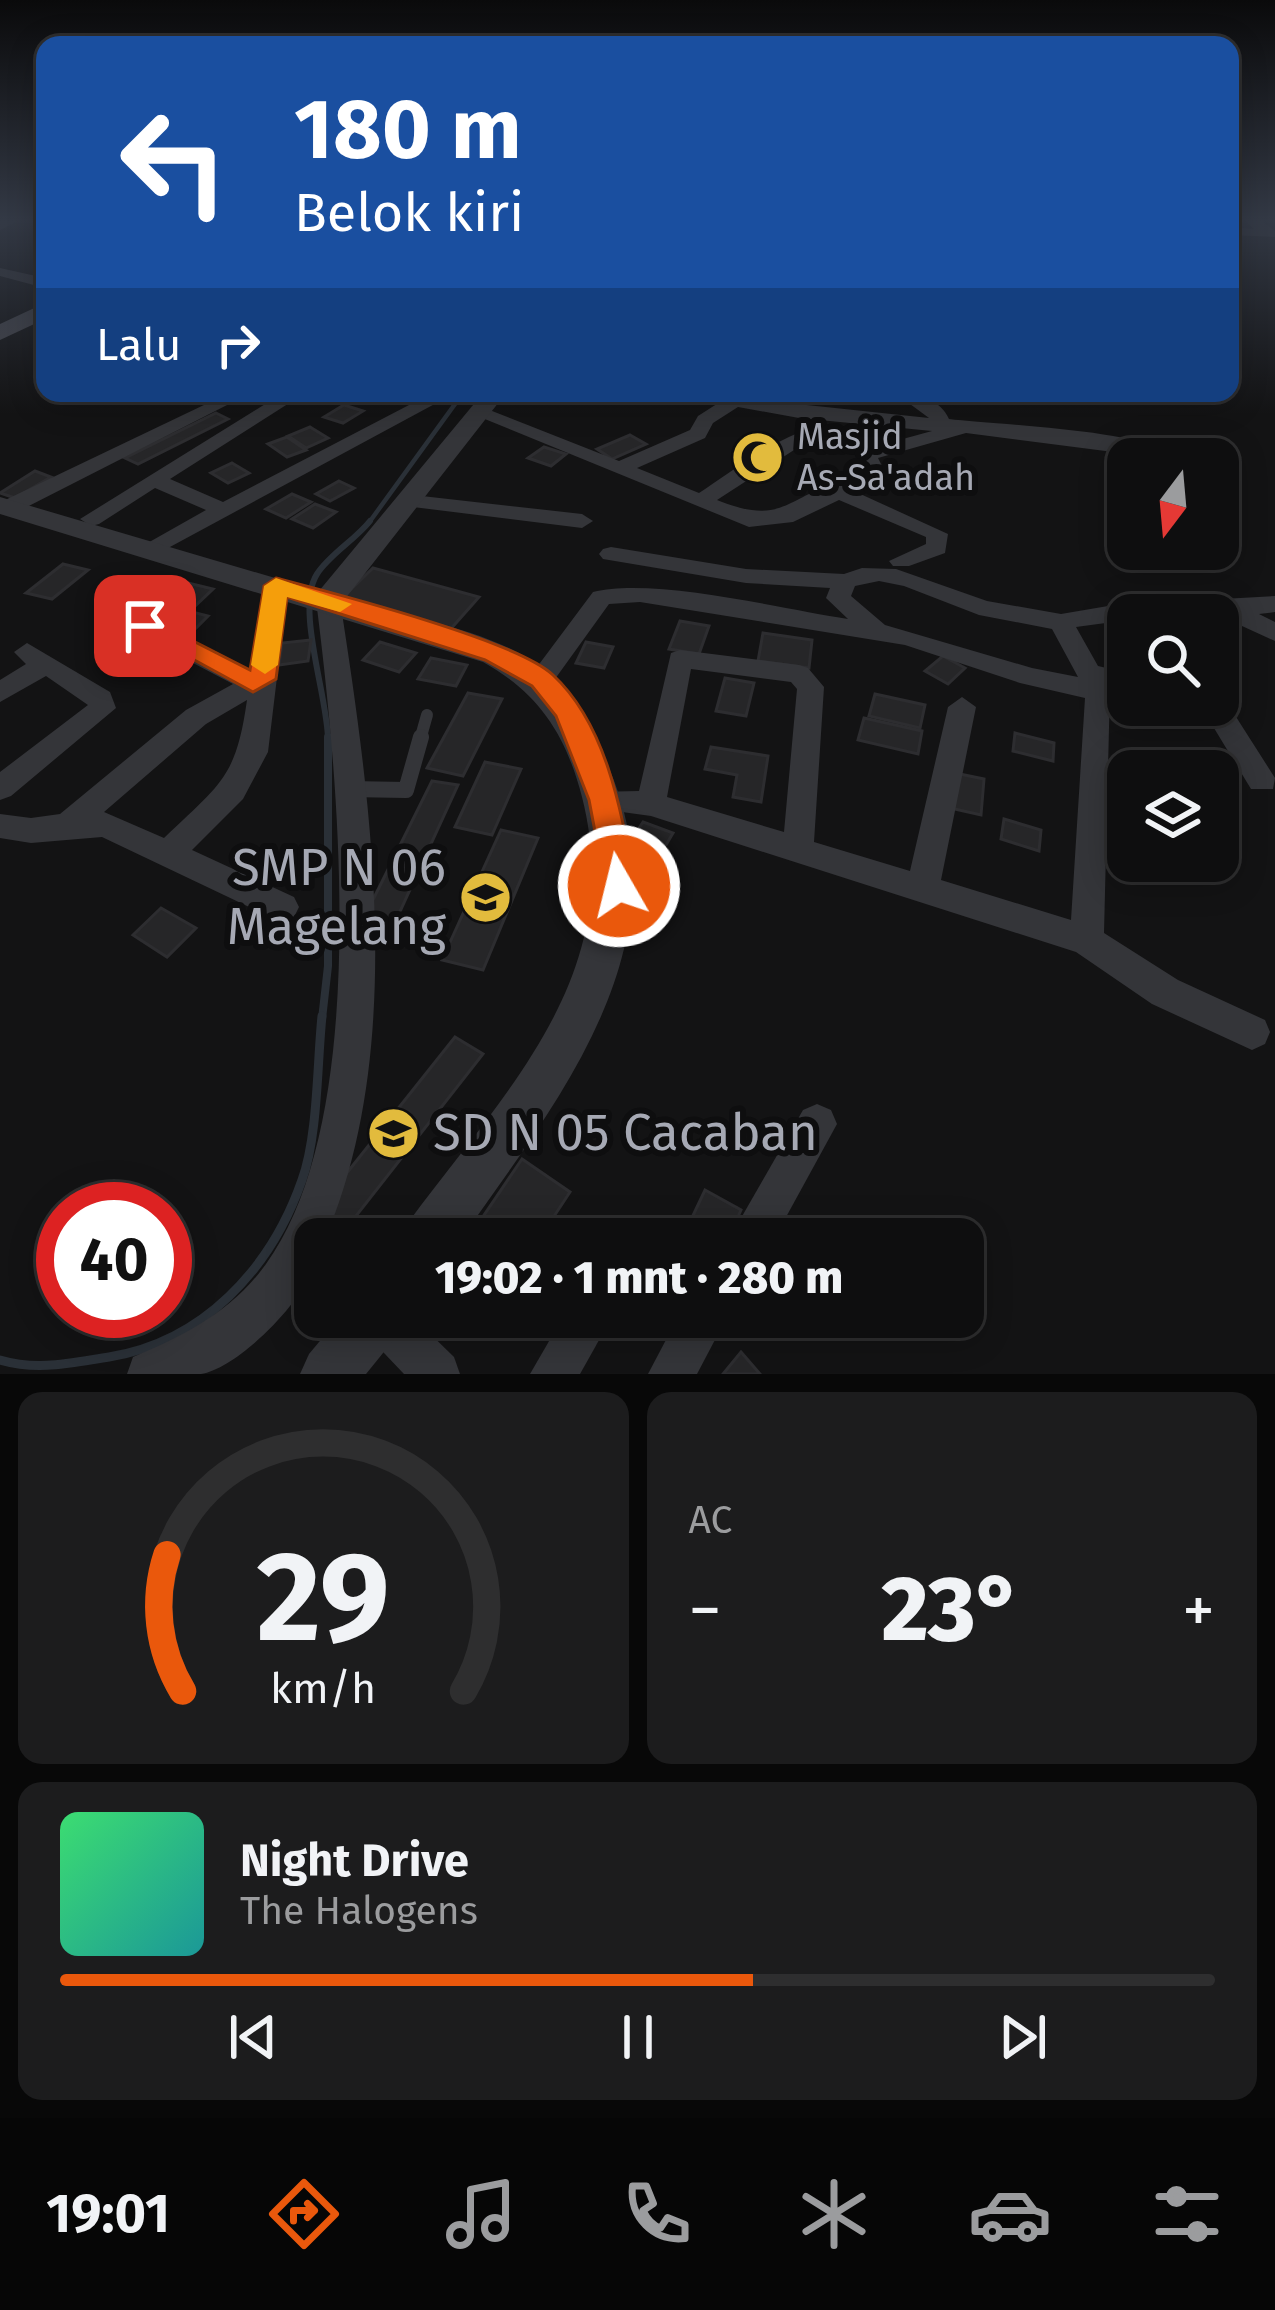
<!DOCTYPE html>
<html lang="id">
<head>
<meta charset="utf-8">
<style>
	:root { --surface:#0e0e0f; --page:#1c1c1d; --text:#f1f3f6; --muted:#9b9c9e; --line:#2e2e2f; --accent:#ea580c }
	body { margin:0; font-family:"Fira Sans",sans-serif; background:var(--page); color:var(--text); height:100vh; display:flex; flex-direction:column; font-size:45px; white-space:nowrap }
	* { box-sizing:border-box; margin:0 }
	p { font-size:39px; color:var(--muted) }
	.icon { flex:none; width:66px; height:66px; fill:none; stroke:currentColor; stroke-width:2; stroke-linecap:round; stroke-linejoin:round }
	.map { position:relative; height:1374px; overflow:hidden }
	.details { display:flex; flex-direction:column; gap:18px; padding:18px; background:#080808; flex:1 }
	.details>* { flex:none }
	.banner { position:absolute; left:36px; top:36px; width:1203px; height:366px; border-radius:24px; box-shadow:0 6px 30px #0003,0 0 0 3px var(--line); background:#1a4fa0; color:#fff; overflow:hidden }
	.needle { width:78px; rotate:196deg }
	.tools { position:absolute; left:1107px; top:438px; display:grid; gap:24px }
	.tools a { display:grid; place-items:center; width:132px; height:132px; border-radius:24px; background:var(--surface); box-shadow:0 6px 30px #0003,0 0 0 3px var(--line); font-size:60px }
	.speed { position:absolute; left:36px; top:1182px; display:flex; gap:24px; font-size:60px; font-weight:700; text-align:center }
	.speed>* { display:grid; place-content:center; width:156px; height:156px; border-radius:50%; background:var(--surface); box-shadow:0 6px 30px #0003,0 0 0 3px var(--line); line-height:1 }
	.speed .limit { border:18px solid #d22; background:#fff; color:#111 }
	.pin { position:absolute; display:grid; place-items:center; width:102px; height:102px; color:#fff; margin:-51px; border-radius:24px; box-shadow:0 6px 18px #0006 }
	.me { position:absolute; width:132px; margin:-66px; rotate:352deg; stroke-linejoin:round; filter:drop-shadow(0 0 9px #0008) }
	.turn { display:flex; align-items:center; gap:42px; height:252px; padding:0 60px; font-size:54px }
	.turn .icon { width:156px; height:156px; stroke-width:2.5 }
	.turn b { display:block; font-size:84px; line-height:102px }
	.then { display:flex; align-items:center; height:114px; padding:0 60px; background:#0003; gap:24px; font-size:45px }
	.big { font-size:90px; font-weight:800; line-height:1.1 }
	.details .widget { flex:1; display:flex; flex-direction:column; justify-content:center; gap:18px; min-width:0; padding:0 42px; border-radius:24px; background:var(--page) }
	.details .dial { align-items:center; gap:0 }
	.dial svg { height:312px; overflow:visible; fill:none; stroke:var(--line); stroke-width:7; stroke-linecap:round; text-anchor:middle }
	.dial text { fill:var(--text); stroke:none }
	.song { display:flex; align-items:center; gap:36px }
	.cover { width:144px; height:144px; border-radius:18px; background:linear-gradient(135deg,hsl(140 70% 55%),hsl(180 70% 35%)) }
	.played { height:12px; border-radius:6px; background:linear-gradient(90deg,var(--accent) 60%,var(--line) 60%) }
	.keys { display:flex; justify-content:space-around; direction:ltr }
	.heat { display:flex; justify-content:space-between; align-items:center; font-size:66px; direction:ltr }
	.details .tiles { flex:1; display:grid; gap:18px; grid-template-columns:1fr 1fr }
	.widget:last-child { grid-column:span 2 }
	.trip { position:absolute; left:294px; top:1218px; width:690px; height:120px; border-radius:24px; background:var(--surface); box-shadow:0 6px 30px #0003,0 0 0 3px var(--line); font-weight:800; line-height:120px; text-align:center }
	.menu { display:flex; height:192px; justify-content:space-around; align-items:center; background:#060606; color:var(--muted) }
	.menu .icon { width:84px; height:84px }
	.menu .on { color:var(--accent) }
	.menu b { font-size:54px; color:var(--text) }
	.map>svg:first-child { display:block }
</style>
</head>
<body>
<div class="map">
<svg width="1275" height="1374" viewBox="0 0 1275 1374">
	<rect width="100%" height="100%" fill="#131314"/>
	<g fill="none" stroke-linecap="round" stroke-linejoin="round">
		<polyline stroke="#2a3037" stroke-width="4.5" points="368,524 463,393"/>
		<path stroke="#2a3037" stroke-width="6" d="M328,740c0,-43 -33,-132 -11,-166 13,-20 38,-34 53,-53"/>
		<polyline stroke="#2a3037" stroke-width="8" points="322,1019 328,966 328,737"/>
		<path stroke="#2a3037" stroke-width="9" d="M0,1360c38,11 70,3 109,-3 94,-15 162,-88 193,-177 16,-44 15,-116 20,-164"/>
	</g>
	<g fill="#262628" stroke="#2d2d30" stroke-width="3">
		<polygon points="344,405 363,411 343,423 324,417"/>
		<polygon points="216,413 228,419 138,464 125,458"/>
		<polygon points="310,427 328,438 306,448 288,436"/>
		<polygon points="630,435 646,444 612,459 597,449"/>
		<polygon points="287,437 306,450 287,457 268,444"/>
		<polygon points="544,447 566,454 551,466 528,458"/>
		<polygon points="232,463 249,473 228,483 211,473"/>
		<polygon points="35,471 51,477 15,498 0,493"/>
		<polygon points="339,481 354,488 330,501 316,494"/>
		<polygon points="292,494 311,502 286,518 266,509"/>
		<polygon points="315,504 336,512 313,528 292,519"/>
		<polygon points="63,564 88,570 52,599 26,593"/>
		<polygon points="373,568 479,597 448,632 340,600"/>
		<polygon points="158,579 182,585 143,620 119,614"/>
		<polygon points="188,583 213,589 175,625 149,619"/>
		<polygon points="192,612 208,616 189,635 173,631"/>
		<polygon points="680,621 709,626 699,654 669,649"/>
		<polygon points="763,633 812,640 809,668 758,661"/>
		<polygon points="311,640 308,661 279,665 282,643"/>
		<polygon points="380,642 416,653 399,672 363,660"/>
		<polygon points="586,642 613,647 604,668 576,663"/>
		<polygon points="943,656 965,668 948,684 925,671"/>
		<polygon points="431,658 467,665 456,686 418,679"/>
		<polygon points="725,678 754,683 746,716 716,711"/>
		<polygon points="468,693 502,699 463,776 427,768"/>
		<polygon points="875,694 925,705 920,728 869,716"/>
		<polygon points="864,718 922,731 918,754 858,740"/>
		<polygon points="1015,733 1054,743 1053,761 1013,751"/>
		<polygon points="711,747 768,756 761,802 733,797 737,775 705,769"/>
		<polygon points="485,762 521,769 492,835 455,827"/>
		<polygon points="950,772 984,779 981,815 946,807"/>
		<polygon points="432,781 458,785 386,942 355,936"/>
		<polygon points="1004,819 1041,830 1039,851 1001,839"/>
		<polygon points="643,822 673,833 650,872 620,859 626,839 631,840"/>
		<polygon points="501,830 538,838 483,970 442,960"/>
		<polygon points="161,908 196,928 167,957 133,935"/>
		<polygon points="455,1037 483,1054 338,1239 311,1218"/>
		<polygon points="522,1159 570,1192 539,1239 486,1239 474,1230"/>
		<polygon points="705,1190 741,1210 728,1239 715,1239 689,1224"/>
		<polygon points="741,1352 760,1374 723,1374"/>
	</g>
	<g fill="none" stroke-linecap="round" stroke-linejoin="round">
		<polyline stroke="#343539" stroke-width="12" points="420,740 427,715"/>
		<polyline stroke="#343539" stroke-width="16" points="349,789 406,790 421,737"/>
		<g fill="#343539" fill-rule="evenodd">
			<polygon points="0,221 18,221 0,230"/>
			<polygon points="1246,221 1262,221 1275,231 1275,237 1230,235 1230,227 1254,229"/>
			<polygon points="0,268 45,278 45,288 0,276"/>
			<polygon points="182,393 210,393 231,403 17,512 0,510 1,502 206,404"/>
			<polygon points="283,393 305,393 170,479 223,502 432,393 455,393 157,554 141,554 137,549 206,510 155,488 99,524 91,526 80,519"/>
			<path d="M734,393h22l-5,6 178,19 -34,-25c20,0 46,6 54,26 42,5 185,11 213,32l-10,6 -186,-24 -88,25 8,16 -30,18 92,42 -3,19 -36,13h-16l-4,-5 37,-17v-7l-87,-37 -46,22 -44,5 -279,-114 17,-4 132,52 71,-31 8,-14zM738,407l61,11 133,13 -73,20 -3,4 8,17c-11,5 -26,8 -37,13 -47,22 -54,37 -110,15l77,-50 43,-16v-8c-41,-5 -104,45 -138,67l-62,-25 68,-30 8,-15z"/>
			<polygon points="413,495 582,514 593,521 582,528 405,506 402,501"/>
			<path d="M611,547l135,22 98,5 18,-6 34,1 91,32 74,13 53,-9 161,-9v16l-16,2 16,8v19l-57,-26h-90v5l-52,7 22,39 30,7v18l-18,-4 -6,246 74,47 87,40 5,12 -5,12 -13,6 -100,-46 -76,-52 -425,-136 -58,-8 -4,-8 4,-8 46,-1 32,-138 9,-3 119,15 9,3 16,19 -10,155 96,29 38,-164 14,-10 14,10 -35,173 130,40 14,-222 -65,-15 -115,-38 -265,-43 -31,2 -54,75h-18l-4,-6 4,-6 56,-75c61,-15 189,17 255,27l-22,-21 4,-10 -84,-5 -143,-24 -4,-5 4,-5zM879,581l25,5 75,29 73,14 26,48 -46,-9 -147,-43 -34,-29 4,-10zM691,669l100,13 6,7 -13,143 -117,-35z"/>
			<path d="M276,579l12,7 -20,166 -25,47 -51,51 102,47 5,10 -5,10 -12,4 -12,-4 -168,-80 -71,6 -31,-5v-24l31,4 29,-4 126,-104 47,-26 -97,-51 -4,-6 4,-6h18l97,50 13,-85zM247,700c-11,79 -27,84 -83,138l-60,-26 102,-88z"/>
			<path d="M328,592l12,8c31,201 67,447 -15,639h-10c0,9 1,19 -2,28 -10,35 -75,101 -112,107 -23,0 -51,0 -74,0l6,-17c52,-21 100,-47 133,-93 107,-148 72,-490 50,-664z"/>
			<polygon points="27,643 110,692 116,708 11,796 0,800 0,772 88,705 46,676 0,702 0,680 26,664 14,652"/>
			<polygon points="1218,696 1224,698 1275,778 1273,789 1251,789 1200,705 1218,705"/>
			<polygon points="817,1104 831,1110 837,1124 774,1239 729,1239 803,1110"/>
			<polygon points="358,1317 413,1317 454,1357 460,1374 404,1374 365,1333"/>
			<polygon points="563,1317 612,1317 580,1374 530,1374"/>
			<polygon points="678,1317 727,1317 697,1374 648,1374"/>
		</g>
		<g fill="#343539" fill-rule="evenodd">
			<path d="M483,393h23l-161,206c58,17 130,28 183,59 41,25 61,65 80,108 79,179 -50,334 -147,473h-58l7,-19c97,-131 217,-247 172,-423 -16,-62 -43,-104 -99,-135l-483,-148v-17l319,94z"/>
			<polygon points="340,1317 404,1317 396,1337 366,1374 300,1374 309,1354"/>
		</g>
		<polygon fill="#424349" fill-rule="evenodd" points="45,303 45,319 0,340 0,324"/>
	</g>
	<linearGradient id="sky" x2="0" y2="1"><stop stop-color="#0a0a0b"/><stop offset="0.53" stop-color="#333945"/><stop offset="1" stop-color="#333945" stop-opacity="0"/></linearGradient>
	<rect width="1275" height="414" fill="url(#sky)"/>
	<path fill="#ea580c" stroke="#983908" stroke-width="3" d="M276,578c57,15 240,62 277,97 55,51 69,140 82,211l-4,9h-24l-18,-95 -33,-84 -24,-30 -47,-26 -198,-63 -11,82 -23,13 -121,-66 4,-5h18l96,49 14,-84z"/>
	<polygon fill="#f59e0b" points="276,578 352,604 340,612 287,597 278,665 265,674 251,665 264,586"/>
	<defs>
		<symbol id="mosque-disc" viewBox="-11 -11 22 22"><circle r="9.5" fill="#e2bb3d" stroke="#0e0e0f"/><path d="M3.5-4.9A6 6 0 1 0 3.5 4.9A5 5 0 1 1 3.5-4.9Z" fill="#111"/></symbol>
		<symbol id="school-disc" viewBox="-11 -11 22 22"><circle r="9.5" fill="#e2bb3d" stroke="#0e0e0f"/><path d="M0-5L7-2L0 1L-7-2ZM-4 1L0 2.5L4 1V4Q0 6-4 4Z" fill="#111"/></symbol>
	</defs>
	<g fill-rule="evenodd">
		<use href="#mosque-disc" x="728" y="428" width="59" height="59"/>
		<use href="#school-disc" x="456" y="868" width="59" height="59"/>
		<use href="#school-disc" x="364" y="1104" width="59" height="59"/>
	</g>
	<g text-anchor="middle" dominant-baseline="central" stroke-width="12" stroke-linejoin="round" paint-order="stroke">
		<g font-size="36" fill="#a6a9b4" stroke="#0e0e0f" text-anchor="start">
			<text x="797" y="437">Masjid<tspan x="797" dy="41">As-Sa'adah</tspan></text>
		</g>
		<g font-size="51" fill="#a6a9b4" stroke="#0e0e0f" text-anchor="end">
			<text x="446" y="868">SMP N 06<tspan x="446" dy="59">Magelang</tspan></text>
			<text x="433" y="1133" text-anchor="start">SD N 05 Cacaban</text>
		</g>
	</g>
</svg>
<div class="tools">
<a><svg class="needle" viewBox="-14 -14 28 28"><path d="M0-13l5 13h-10z" fill="#e53935"/><path d="M0 13l5-13h-10z" fill="#9b9c9e"/></svg></a>
<a><svg class="icon" aria-label="search" viewBox="0 0 24 24"><circle cx="10" cy="10" r="6"/><path d="M15 15l6 6"/></svg></a>
<a><svg class="icon" aria-label="layers" viewBox="0 0 24 24"><path d="M12 4l9 5-9 5-9-5zM3 14l9 5 9-5"/></svg></a>
</div>
<div class="speed"><div class="limit">40</div></div>
<div class="pin" style="left:145px;top:626px;background:#d93025"><svg class="icon" aria-label="arrive" viewBox="0 0 24 24"><path d="M6 21V4h12l-3 4 3 4H6"/></svg></div>
<svg class="me" style="left:619px;top:886px" viewBox="-20 -20 40 40"><circle r="17" fill="#ea580c" stroke="#fff" stroke-width="3"/><path d="M0-11L8 9 0 5-8 9z" fill="#fff"/></svg>
<div class="trip">19:02 · 1 mnt · 280 m</div>
<div class="banner">
<div class="turn"><svg class="icon" aria-label="left" viewBox="0 0 24 24"><path d="M17 20v-9H6M10 6l-5 5 5 5"/></svg><div><b>180 m</b>Belok kiri</div></div>
<div class="then">Lalu<svg class="icon" aria-label="right" viewBox="0 0 24 24"><path d="M7 20v-9h11M14 6l5 5-5 5"/></svg></div>
</div>
</div>
<section class="details">
<div class="tiles">
<div class="widget dial"><svg viewBox="0 0 100 80">
<path d="M14 69A42 42 0 1 1 86 69"/>
<path d="M14 69A42 42 0 0 1 10 34" stroke="#ea580c"/>
<text x="50" y="56" font-size="32" font-weight="700">29</text>
<text x="50" y="72" font-size="11">km/h</text>
</svg></div>
<div class="widget"><p>AC</p>
<div class="heat"><a>−</a><b class="big">23°</b><a>+</a></div>
</div>
<div class="widget">
<div class="song"><i class="cover"></i><div><b>Night Drive</b><p>The Halogens</p></div></div>
<div class="played"></div>
<div class="keys"><svg class="icon" aria-label="previous" viewBox="0 0 24 24"><path d="M18 5L8 12l10 7zM5 5v14"/></svg><svg class="icon" aria-label="pause" viewBox="0 0 24 24"><path d="M8 5v14M16 5v14"/></svg><svg class="icon" aria-label="next" viewBox="0 0 24 24"><path d="M6 5l10 7-10 7zM19 5v14"/></svg></div>
</div>
</div>
</section>
<nav class="menu">
<b>19:01</b>
<svg class="icon on" aria-label="directions" viewBox="0 0 24 24"><path d="M12 3l9 9-9 9-9-9zM9 14v-3h6M13 9l2 2-2 2"/></svg>
<svg class="icon" aria-label="music" viewBox="0 0 24 24"><path d="M9 18V5l10-2v13"/><circle cx="6" cy="18" r="3"/><circle cx="16" cy="16" r="3"/></svg>
<svg class="icon" aria-label="phone" viewBox="0 0 24 24"><path d="M5 4h4l2 5-3 2q2 4 5 5l2-3 5 2v4C11 20 4 13 5 4z"/></svg>
<svg class="icon" aria-label="climate" viewBox="0 0 24 24"><path d="M12 3v18M4 7l16 10M4 17L20 7"/></svg>
<svg class="icon" aria-label="car" viewBox="0 0 24 24"><path d="M5 17H2v-5l4-1 3-4h7l3 4 3 1v5h-3M9 17h6M6 11h13"/><circle cx="7" cy="17" r="2"/><circle cx="17" cy="17" r="2"/></svg>
<svg class="icon" aria-label="filters" viewBox="0 0 24 24"><path d="M4 7h16M4 17h16"/><circle cx="9" cy="7" r="2"/><circle cx="15" cy="17" r="2"/></svg>
</nav>
</body>
</html>
